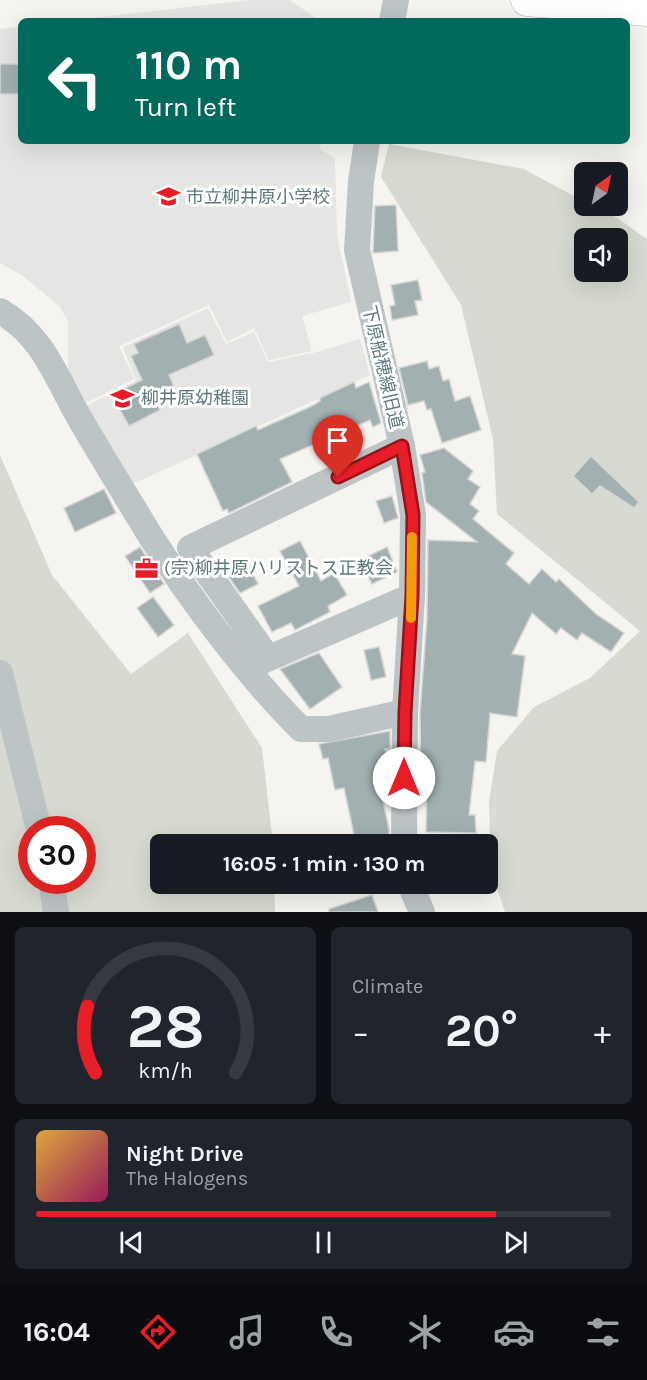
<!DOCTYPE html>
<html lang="en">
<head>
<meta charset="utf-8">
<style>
	:root { --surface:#171b24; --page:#20242c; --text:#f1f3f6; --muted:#9ea1a6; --line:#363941; --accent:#e91d27 }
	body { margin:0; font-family:Karla,"Noto Sans JP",sans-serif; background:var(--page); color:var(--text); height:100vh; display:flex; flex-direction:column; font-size:22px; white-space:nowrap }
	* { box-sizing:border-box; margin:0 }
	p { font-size:20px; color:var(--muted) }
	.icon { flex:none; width:33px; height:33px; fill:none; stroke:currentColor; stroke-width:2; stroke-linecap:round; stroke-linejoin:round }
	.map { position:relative; height:912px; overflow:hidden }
	.panel { display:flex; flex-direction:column; gap:15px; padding:15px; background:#0d0f14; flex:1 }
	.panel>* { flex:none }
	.guide { position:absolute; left:18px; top:18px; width:612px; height:126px; border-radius:9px; box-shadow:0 6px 24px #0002; background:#00695c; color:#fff; overflow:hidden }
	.needle { width:39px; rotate:33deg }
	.controls { position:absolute; left:574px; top:162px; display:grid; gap:12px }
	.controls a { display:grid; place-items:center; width:54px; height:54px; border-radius:9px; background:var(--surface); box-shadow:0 6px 24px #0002; font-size:30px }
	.speed { position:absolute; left:18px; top:816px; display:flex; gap:12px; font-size:30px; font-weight:700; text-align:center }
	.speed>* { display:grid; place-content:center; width:78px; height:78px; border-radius:50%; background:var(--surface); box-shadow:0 6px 24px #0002; line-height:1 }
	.speed .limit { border:9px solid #d22; background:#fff; color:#111 }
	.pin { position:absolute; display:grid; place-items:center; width:51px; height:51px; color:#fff; margin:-62px -26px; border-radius:50% 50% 50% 0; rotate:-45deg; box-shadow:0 0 6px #0007 }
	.pin .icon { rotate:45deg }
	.me { position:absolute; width:66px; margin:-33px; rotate:0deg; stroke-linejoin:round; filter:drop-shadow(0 0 4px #0008) }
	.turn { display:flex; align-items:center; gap:21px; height:126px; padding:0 18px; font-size:27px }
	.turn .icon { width:78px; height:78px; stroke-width:2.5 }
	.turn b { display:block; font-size:42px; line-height:51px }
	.big { font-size:45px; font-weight:700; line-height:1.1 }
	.panel .widget { flex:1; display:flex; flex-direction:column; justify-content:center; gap:9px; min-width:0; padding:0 21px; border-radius:9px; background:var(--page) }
	.panel .dial { align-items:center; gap:0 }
	.dial svg { height:156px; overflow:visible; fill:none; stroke:var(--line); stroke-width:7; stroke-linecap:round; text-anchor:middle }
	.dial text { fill:var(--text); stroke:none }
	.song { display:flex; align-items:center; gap:18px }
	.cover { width:72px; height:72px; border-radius:9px; background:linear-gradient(135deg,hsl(40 70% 55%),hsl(330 70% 35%)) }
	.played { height:6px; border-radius:3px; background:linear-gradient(90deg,var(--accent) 80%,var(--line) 80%) }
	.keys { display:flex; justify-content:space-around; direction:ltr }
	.heat { display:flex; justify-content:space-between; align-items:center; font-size:33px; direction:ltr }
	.panel .tiles { flex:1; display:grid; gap:15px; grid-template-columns:1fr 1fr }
	.widget:last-child { grid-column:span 2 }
	.trip { position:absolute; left:150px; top:834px; width:348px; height:60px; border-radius:9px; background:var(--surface); box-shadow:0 6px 24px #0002; font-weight:700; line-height:60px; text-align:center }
	.tabs { display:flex; height:96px; justify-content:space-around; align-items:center; background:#090b0e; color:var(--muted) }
	.tabs .icon { width:42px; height:42px }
	.tabs .active { color:var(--accent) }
	.tabs b { font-size:27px; color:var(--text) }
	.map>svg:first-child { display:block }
</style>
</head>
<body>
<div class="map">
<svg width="647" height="912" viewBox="0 0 647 912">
	<rect width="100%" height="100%" fill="#f5f4f1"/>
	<g fill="#e5e5e4">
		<polygon points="249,0 290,0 320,21 66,21"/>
		<polygon points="21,26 21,141 318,141 321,150 335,158 337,235 351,302 302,316 312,351 269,360 254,328 227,342 209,305 119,346 134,379 82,405 68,380 68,321 60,307 23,276 0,263 0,29"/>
		<polygon points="208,308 226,344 254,332 268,362 313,353 360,339 370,375 133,484 84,407 136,381 123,347"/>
	</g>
	<g fill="#d6dad0" fill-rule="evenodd">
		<path d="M389,144l135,25 61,33v4c21,0 45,22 62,33v673h-142l-14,-41 -2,-69 8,-51 37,-44 56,-29 50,-47 -143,-117 -4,-75 -32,-134 -80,-128zM585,238h33v34h-33z"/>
		<path d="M0,455l52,120 79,99 57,-41 74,115 11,96h-113v40h114l1,28h-275zM32,830h50v50h-50z"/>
	</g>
	<g fill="#a2b0b1" stroke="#d6d5d3" stroke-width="1.5">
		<rect x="0" y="64" width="21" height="30"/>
		<polygon points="396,205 398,251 373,253 375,206"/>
		<polygon points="418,280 422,300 415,301 418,315 392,320 390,306 395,305 391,285"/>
		<polygon points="179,324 187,343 205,335 214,355 169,375 176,392 155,400 160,410 129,426 112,395 142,380 131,356 138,353 134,344"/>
		<polygon points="427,361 429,369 439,366 443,381 449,379 455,401 470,396 481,430 442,443 431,409 427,410 424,401 408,405 399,368"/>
		<polygon points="354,382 356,388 369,382 381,423 373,427 370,420 280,459 292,482 229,513 227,509 223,511 197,454 256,426 258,430 314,405 320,401 320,398"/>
		<polygon points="444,448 473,471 468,479 480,487 470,504 479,511 473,519 514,553 506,564 529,584 542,569 556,582 559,579 596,614 624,633 611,652 582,633 577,640 561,628 556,634 532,613 512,654 525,656 517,717 490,713 486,762 475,761 469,815 475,815 476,833 426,832 427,789 421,789 420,713 427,619 428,540 477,542 426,502 422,473 425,472 420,455"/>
		<polygon points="591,456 639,502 634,508 600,486 592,494 573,476"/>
		<polygon points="104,489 116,513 75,532 64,508"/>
		<polygon points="392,496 398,518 384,523 376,501"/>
		<polygon points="300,541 321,581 334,573 347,595 328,606 330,612 295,630 291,623 272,632 258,606 299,586 280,551"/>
		<polygon points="140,547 164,584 150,593 125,556"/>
		<polygon points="387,547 397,572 372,584 360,560"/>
		<polygon points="249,566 258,584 240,593 228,576"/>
		<polygon points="153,597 174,625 158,637 137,608"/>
		<polygon points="379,647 386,677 371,680 364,650"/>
		<polygon points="319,653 342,687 310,709 280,669"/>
		<polygon points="390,731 390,748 385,749 390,769 389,790 381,792 389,829 389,844 356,844 344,788 335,790 328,758 323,759 319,744"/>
		<polygon points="372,895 378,912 329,912 329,909"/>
	</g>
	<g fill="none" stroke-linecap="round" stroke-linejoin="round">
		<defs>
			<polyline id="major" points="527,0 647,10"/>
		</defs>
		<use href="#major" stroke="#acb5b7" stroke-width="33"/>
		<g stroke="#bdc4c6" stroke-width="26">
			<polyline points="392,21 396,0"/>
			<polyline points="367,141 361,182 357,250 402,446 413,515 412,596 405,712 404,844"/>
			<path d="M0,311c44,25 56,67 80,108 22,38 45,75 68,113 41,66 98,142 153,197h28l76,-17"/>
			<polyline points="268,658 190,548 402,446"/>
			<polyline points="253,665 412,596"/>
			<polyline points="0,673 39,830"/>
			<polyline points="51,880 56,912"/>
			<polyline points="410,884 422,912"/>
		</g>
		<use href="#major" stroke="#fff" stroke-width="32"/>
	</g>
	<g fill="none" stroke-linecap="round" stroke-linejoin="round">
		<defs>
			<polyline id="route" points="338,477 402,446 413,515 412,596 405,712 404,778"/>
		</defs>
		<use href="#route" stroke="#971319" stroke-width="15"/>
		<use href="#route" stroke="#e91d27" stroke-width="10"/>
		<polyline stroke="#f59e0b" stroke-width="10" points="411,618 412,537"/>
	</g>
	<defs>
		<symbol id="school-bare" viewBox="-9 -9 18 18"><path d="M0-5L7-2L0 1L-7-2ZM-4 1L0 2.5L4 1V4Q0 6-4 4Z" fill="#e91d27" stroke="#fff" stroke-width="2.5" paint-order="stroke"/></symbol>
		<symbol id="office-bare" viewBox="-9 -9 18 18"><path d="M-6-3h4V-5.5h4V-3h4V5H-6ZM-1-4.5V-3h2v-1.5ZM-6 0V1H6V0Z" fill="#e91d27" stroke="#fff" stroke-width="2.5" paint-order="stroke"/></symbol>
	</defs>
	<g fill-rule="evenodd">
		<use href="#school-bare" x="152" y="180" width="33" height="33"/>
		<use href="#school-bare" x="106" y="382" width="33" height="33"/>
		<use href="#office-bare" x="130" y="552" width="33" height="33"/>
	</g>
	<g text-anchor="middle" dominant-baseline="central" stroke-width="6" stroke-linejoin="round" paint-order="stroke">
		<g font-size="18" fill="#5f797d" stroke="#fff" text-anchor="start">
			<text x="186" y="197">市立柳井原小学校</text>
			<text x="141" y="398">柳井原幼稚園</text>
			<text x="164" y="568">(宗)柳井原ハリストス正教会</text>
		</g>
		<g font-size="18" fill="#5f797d" stroke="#fff">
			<text transform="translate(383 367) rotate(77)">下原船穂線旧道</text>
		</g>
	</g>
</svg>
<div class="controls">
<a><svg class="needle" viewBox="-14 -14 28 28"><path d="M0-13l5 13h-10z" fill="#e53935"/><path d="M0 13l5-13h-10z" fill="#9ea1a6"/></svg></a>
<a><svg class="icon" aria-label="sound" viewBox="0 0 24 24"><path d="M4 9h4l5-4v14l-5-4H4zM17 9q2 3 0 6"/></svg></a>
</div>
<div class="speed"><div class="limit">30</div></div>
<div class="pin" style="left:338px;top:477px;background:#d93025"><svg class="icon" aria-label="arrive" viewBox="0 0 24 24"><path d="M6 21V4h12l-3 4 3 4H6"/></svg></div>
<svg class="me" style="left:404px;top:778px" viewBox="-20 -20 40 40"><circle r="19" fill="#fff"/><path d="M0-13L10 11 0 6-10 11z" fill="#e91d27"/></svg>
<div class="trip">16:05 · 1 min · 130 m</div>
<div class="guide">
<div class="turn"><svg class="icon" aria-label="left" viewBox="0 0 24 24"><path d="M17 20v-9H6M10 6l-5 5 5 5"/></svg><div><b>110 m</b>Turn left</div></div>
</div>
</div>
<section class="panel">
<div class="tiles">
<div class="widget dial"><svg viewBox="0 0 100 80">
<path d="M14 69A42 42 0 1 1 86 69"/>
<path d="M14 69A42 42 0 0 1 10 35" stroke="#e91d27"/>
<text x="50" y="56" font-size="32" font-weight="700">28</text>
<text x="50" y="72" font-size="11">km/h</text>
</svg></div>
<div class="widget"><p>Climate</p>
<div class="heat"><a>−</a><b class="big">20°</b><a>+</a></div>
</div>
<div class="widget">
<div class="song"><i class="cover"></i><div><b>Night Drive</b><p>The Halogens</p></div></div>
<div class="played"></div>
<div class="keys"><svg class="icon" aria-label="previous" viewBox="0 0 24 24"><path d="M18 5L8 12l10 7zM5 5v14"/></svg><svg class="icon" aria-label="pause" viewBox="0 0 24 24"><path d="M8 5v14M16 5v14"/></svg><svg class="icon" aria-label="next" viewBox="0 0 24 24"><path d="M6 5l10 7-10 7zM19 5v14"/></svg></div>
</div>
</div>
</section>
<nav class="tabs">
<b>16:04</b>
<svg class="icon active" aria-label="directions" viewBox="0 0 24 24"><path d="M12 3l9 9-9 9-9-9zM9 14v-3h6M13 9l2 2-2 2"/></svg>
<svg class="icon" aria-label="music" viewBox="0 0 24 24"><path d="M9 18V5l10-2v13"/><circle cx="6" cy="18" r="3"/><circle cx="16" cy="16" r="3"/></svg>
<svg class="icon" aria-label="phone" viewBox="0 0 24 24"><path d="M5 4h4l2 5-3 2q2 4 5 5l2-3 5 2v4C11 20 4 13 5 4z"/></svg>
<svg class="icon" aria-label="climate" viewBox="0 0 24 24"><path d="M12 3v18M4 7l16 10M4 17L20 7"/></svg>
<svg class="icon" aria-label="car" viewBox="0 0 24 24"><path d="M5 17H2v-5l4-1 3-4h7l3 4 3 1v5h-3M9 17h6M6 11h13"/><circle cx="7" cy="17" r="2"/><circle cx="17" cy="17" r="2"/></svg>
<svg class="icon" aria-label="filters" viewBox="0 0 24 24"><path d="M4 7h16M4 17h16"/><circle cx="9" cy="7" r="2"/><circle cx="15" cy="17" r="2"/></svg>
</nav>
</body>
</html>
